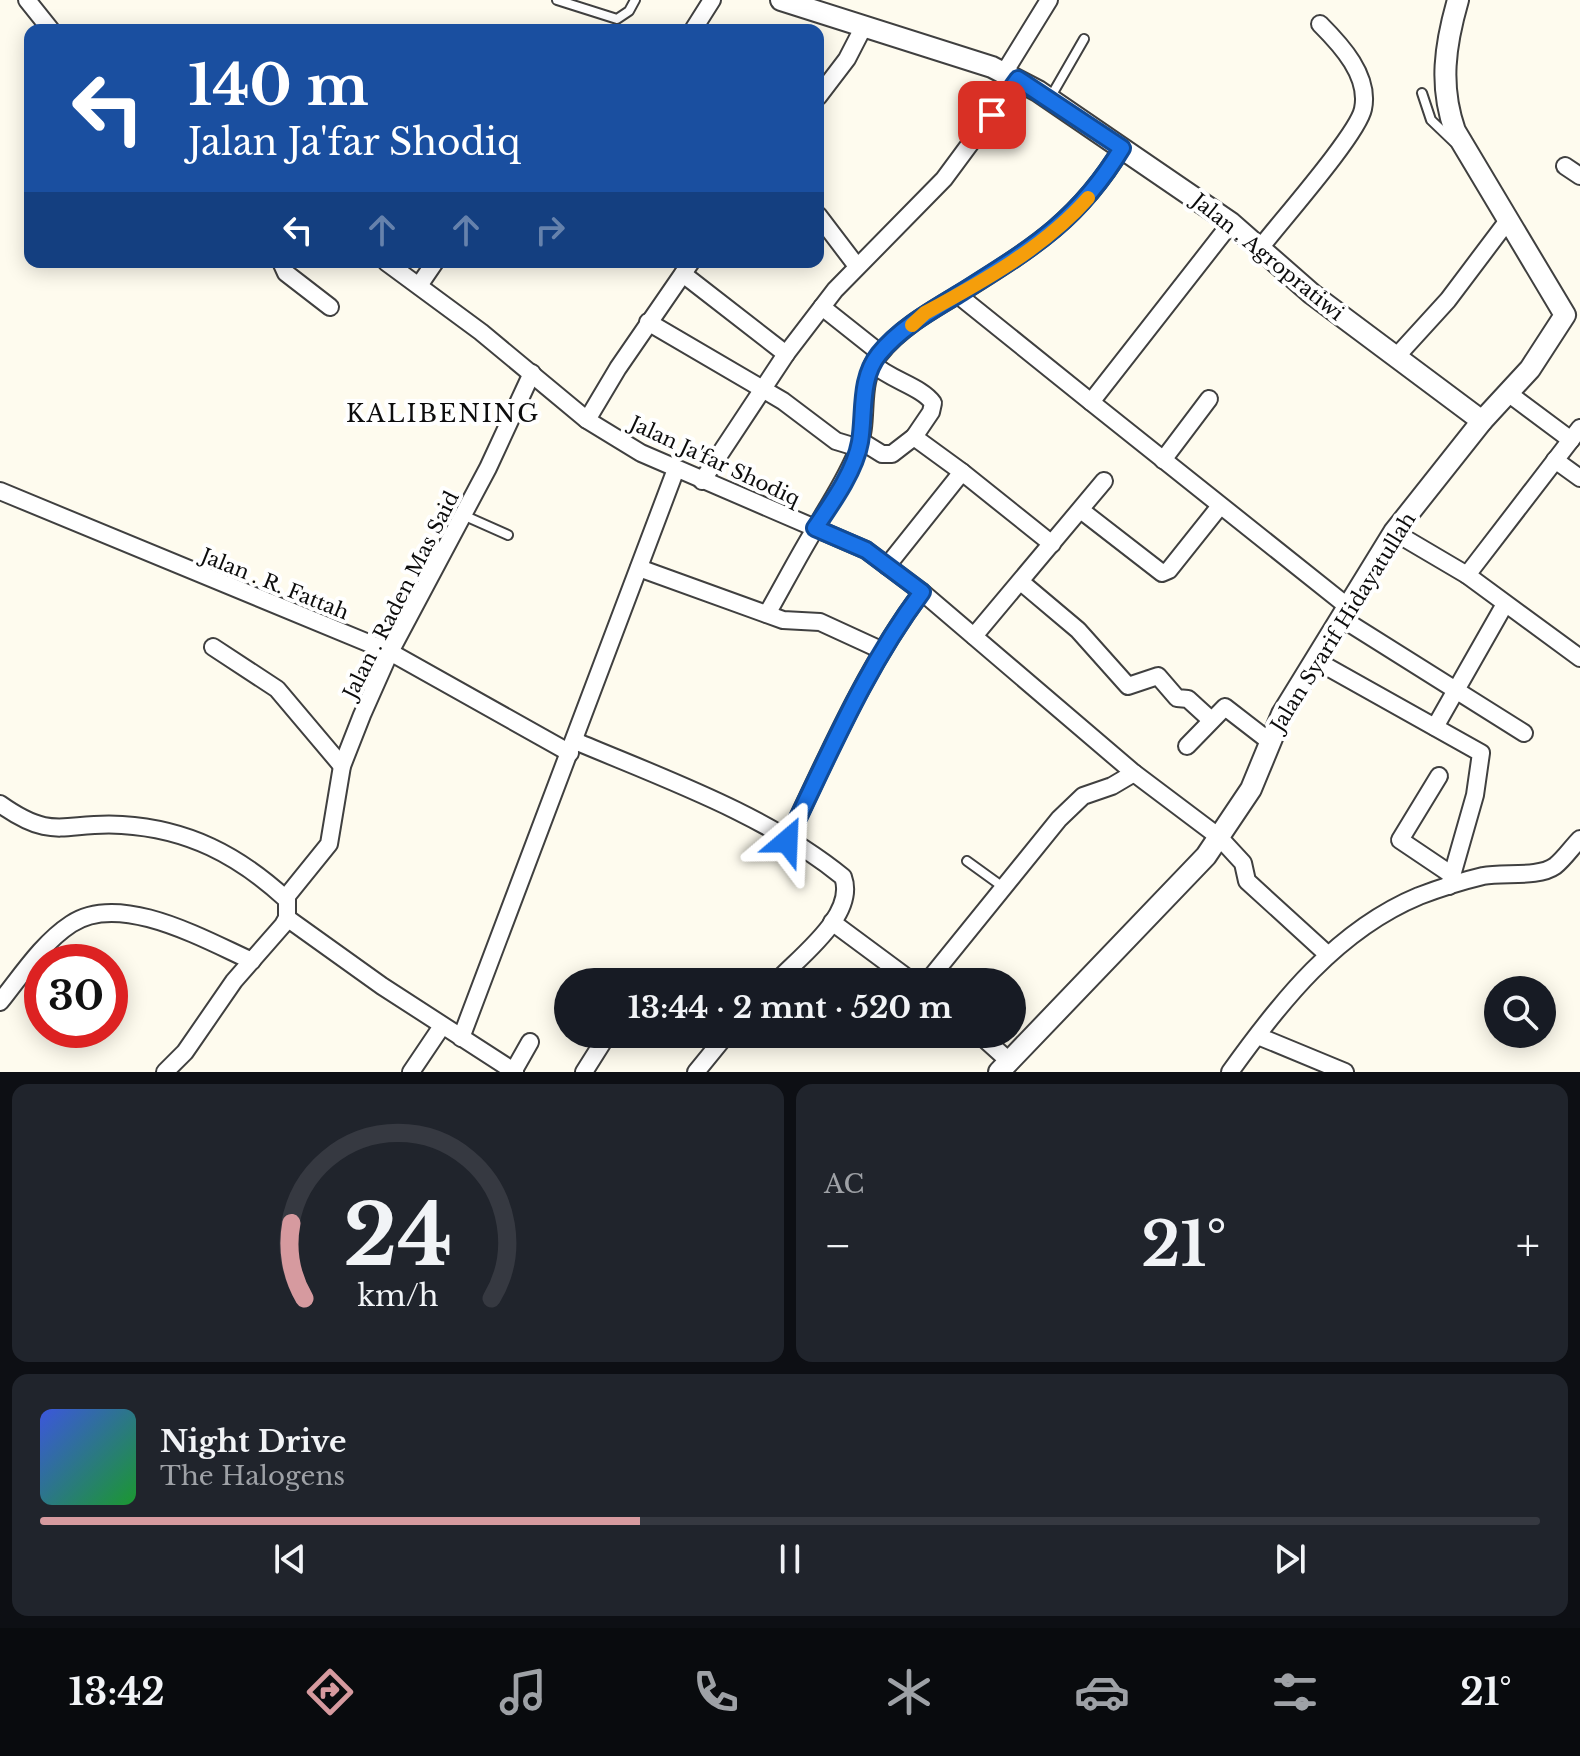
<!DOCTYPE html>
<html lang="id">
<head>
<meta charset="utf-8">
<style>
	:root { --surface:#171b24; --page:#20242c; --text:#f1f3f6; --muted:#9ea1a6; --line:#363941; --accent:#d69a9f }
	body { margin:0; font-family:"Libre Baskerville",serif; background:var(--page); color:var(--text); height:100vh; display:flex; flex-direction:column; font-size:30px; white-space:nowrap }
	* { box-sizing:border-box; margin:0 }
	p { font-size:26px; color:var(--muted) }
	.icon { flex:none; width:44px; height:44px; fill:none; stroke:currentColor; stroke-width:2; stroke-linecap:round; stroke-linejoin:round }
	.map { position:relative; height:1072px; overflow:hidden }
	.side { display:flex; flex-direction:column; gap:12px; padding:12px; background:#0d0f14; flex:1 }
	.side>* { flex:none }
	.banner { position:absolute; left:24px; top:24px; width:800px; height:244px; border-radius:16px; box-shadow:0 4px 20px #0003; background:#1a4fa0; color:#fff; overflow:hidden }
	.fabs { position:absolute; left:1484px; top:976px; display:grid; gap:16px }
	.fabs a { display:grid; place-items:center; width:72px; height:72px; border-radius:50%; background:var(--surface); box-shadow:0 4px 20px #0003; font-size:40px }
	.speed { position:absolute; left:24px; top:944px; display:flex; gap:16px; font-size:40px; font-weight:700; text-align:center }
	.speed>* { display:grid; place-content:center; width:104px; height:104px; border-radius:50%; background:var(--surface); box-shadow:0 4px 20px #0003; line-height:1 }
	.speed .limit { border:12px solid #d22; background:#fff; color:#111 }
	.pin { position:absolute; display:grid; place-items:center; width:68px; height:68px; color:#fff; margin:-34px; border-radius:16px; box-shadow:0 4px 12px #0006 }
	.me { position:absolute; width:88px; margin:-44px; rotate:26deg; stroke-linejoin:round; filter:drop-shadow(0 0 6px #0008) }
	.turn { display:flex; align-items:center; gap:28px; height:168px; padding:0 32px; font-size:36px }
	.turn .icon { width:104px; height:104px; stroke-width:2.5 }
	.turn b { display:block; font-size:56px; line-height:68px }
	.lanes { display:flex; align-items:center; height:76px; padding:0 32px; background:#0003; justify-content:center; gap:40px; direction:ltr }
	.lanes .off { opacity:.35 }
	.big { font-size:60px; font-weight:800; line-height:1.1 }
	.side .tile { flex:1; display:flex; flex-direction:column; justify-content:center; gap:12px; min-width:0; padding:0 28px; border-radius:16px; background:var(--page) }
	.side .dial { align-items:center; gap:0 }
	.dial svg { height:208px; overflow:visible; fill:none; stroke:var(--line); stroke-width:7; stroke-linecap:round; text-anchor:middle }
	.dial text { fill:var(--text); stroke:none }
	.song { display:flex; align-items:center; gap:24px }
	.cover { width:96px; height:96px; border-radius:12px; background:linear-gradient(135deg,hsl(230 70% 55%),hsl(130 70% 35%)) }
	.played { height:8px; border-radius:4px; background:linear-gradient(90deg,var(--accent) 40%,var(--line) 40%) }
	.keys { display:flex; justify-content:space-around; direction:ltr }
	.heat { display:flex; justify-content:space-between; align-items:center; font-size:44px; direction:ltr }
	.side .tiles { flex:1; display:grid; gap:12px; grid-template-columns:1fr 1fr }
	.tile:last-child { grid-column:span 2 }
	.trip { position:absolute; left:554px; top:968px; width:472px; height:80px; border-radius:40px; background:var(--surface); box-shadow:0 4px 20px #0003; font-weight:800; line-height:80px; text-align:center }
	.tab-bar { display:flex; height:128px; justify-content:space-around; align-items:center; background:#090b0e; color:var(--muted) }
	.tab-bar .icon { width:56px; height:56px }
	.tab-bar .selected { color:var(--accent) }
	.tab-bar b { font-size:36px; color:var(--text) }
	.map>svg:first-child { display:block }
</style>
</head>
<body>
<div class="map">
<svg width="1580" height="1072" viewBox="0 0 1580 1072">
	<rect width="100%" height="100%" fill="#fefbee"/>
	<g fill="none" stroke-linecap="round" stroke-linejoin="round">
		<defs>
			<g id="service">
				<polyline points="557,0 617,19 629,11 635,0"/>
				<polyline points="1422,93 1431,120 1454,142"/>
				<polyline points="1050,98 1084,39"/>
				<polyline points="463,515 508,535"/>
				<polyline points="967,861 1003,887"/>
			</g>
			<g id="minor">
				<polyline points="27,0 51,30"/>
				<polyline points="693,30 712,0"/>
				<polyline points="1004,73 1049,0"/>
				<polyline points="818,97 847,59 864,26"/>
				<polyline points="1565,166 1580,176"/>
				<polyline points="818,215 856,265"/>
				<polyline points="1231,223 1091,402 1347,606"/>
				<path d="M1261,247c20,-26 97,-113 102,-138 7,-33 -22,-64 -43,-85"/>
				<polyline points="281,262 286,273 330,307"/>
				<polyline points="386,262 481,332 587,420 641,453 866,550 922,592 1134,773 1219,837 1243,863 1247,881 1327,954"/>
				<polyline points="683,274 786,354"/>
				<polyline points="420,284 435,262"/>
				<polyline points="958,295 1091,402"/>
				<polyline points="822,307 880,353"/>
				<polyline points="648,322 783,401 836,441 859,448"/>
				<polyline points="1396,357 1448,300 1509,219"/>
				<path d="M873,364c18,16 49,23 60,39l-2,9 -17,25"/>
				<polyline points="1508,393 1571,440"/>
				<polyline points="587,420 618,368 691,262"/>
				<polyline points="861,441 882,454 892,454 914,437 962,472"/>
				<polyline points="1163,460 1209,399"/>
				<polyline points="1555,460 1580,478"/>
				<polyline points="702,481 786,354 835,290 944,179 1018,79"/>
				<polyline points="0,491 390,652 570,753"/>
				<polyline points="1082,511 1162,573 1169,570 1220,506"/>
				<polyline points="1394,532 1467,575 1580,658"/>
				<polyline points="887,566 962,472 1052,544"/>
				<polyline points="639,568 783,620 820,622 881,650"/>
				<polyline points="1467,575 1580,428"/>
				<polyline points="1021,582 1078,630 1128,686 1158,676 1177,698 1188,699 1211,720"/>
				<path d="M767,614c16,-28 31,-57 48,-85 15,-27 32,-51 43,-80 12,-31 -1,-66 21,-94 21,-27 53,-45 82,-62 70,-44 118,-73 161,-145"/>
				<polyline points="1341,618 1524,733"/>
				<polyline points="974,636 1104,481"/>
				<polyline points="213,647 277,689 342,766"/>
				<polyline points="1315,660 1481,753 1475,795 1449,886"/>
				<polyline points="1435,727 1505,604"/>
				<path d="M575,741c90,38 192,74 268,136 14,38 -44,80 -67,105"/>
				<polyline points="1187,746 1225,707 1269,741"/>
				<polyline points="1439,776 1400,840 1452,875"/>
				<path d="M0,804c55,39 64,17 122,21 66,4 116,30 164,74"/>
				<path d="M787,841c41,-86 78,-173 135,-249"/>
				<polyline points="287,918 382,986 515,1072"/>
				<polyline points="832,922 913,982"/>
				<polyline points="627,982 630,982"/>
				<polyline points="927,982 1059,819 1083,796 1112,786 1134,773"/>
				<path d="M0,1002c21,-26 42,-59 71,-78 49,-33 134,16 181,37"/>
				<polyline points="979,1034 1009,1061"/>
				<polyline points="1258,1036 1345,1072"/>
				<polyline points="461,1038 676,469"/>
				<polyline points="165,1072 185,1052 234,981 283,925 287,918 287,896 329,844 342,766 362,715 390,652 488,468 532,373"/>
				<polyline points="411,1072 442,1026"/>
				<polyline points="513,1072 530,1042"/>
				<polyline points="584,1072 608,1034"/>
				<polyline points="696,1072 727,1034"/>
				<path d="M1230,1072c50,-70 107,-142 189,-176 21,-8 43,-15 64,-20 21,-4 55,2 72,-10 9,-7 17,-19 25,-27"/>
			</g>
			<g id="tertiary">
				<polyline points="781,0 992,67 1038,91 1231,223 1312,294 1482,421"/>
				<path d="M999,1072l207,-216 45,-67 31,-75 112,-182 88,-111 48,-52 35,-54 -110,-184c-16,-45 -10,-86 3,-131"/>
			</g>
		</defs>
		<use href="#service" stroke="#404040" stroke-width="12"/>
		<use href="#minor" stroke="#404040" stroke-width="20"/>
		<use href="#tertiary" stroke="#404040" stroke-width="24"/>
		<use href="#service" stroke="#fff" stroke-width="8"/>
		<use href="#minor" stroke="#fff" stroke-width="16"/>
		<use href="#tertiary" stroke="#fff" stroke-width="20"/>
	</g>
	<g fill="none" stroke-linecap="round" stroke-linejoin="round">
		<defs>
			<path id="route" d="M787,841c42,-86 78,-173 135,-249l-56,-42 -51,-22c17,-25 40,-57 45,-86 5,-30 -1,-63 19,-88 22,-27 54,-44 83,-62 70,-44 116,-71 160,-144l-104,-69 -26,36"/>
		</defs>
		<use href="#route" stroke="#114b97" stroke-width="20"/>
		<use href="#route" stroke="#1a73e8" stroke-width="14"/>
		<path stroke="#f59e0b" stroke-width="14" d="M912,325l13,-12c57,-31 120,-66 163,-115"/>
	</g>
	<g text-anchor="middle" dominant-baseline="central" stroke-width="8" stroke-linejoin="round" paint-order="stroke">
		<g font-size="20" fill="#0d0d0d" stroke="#fff">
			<text transform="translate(1268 257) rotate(39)">Jalan . Agropratiwi</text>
			<text transform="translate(715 461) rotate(25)">Jalan Ja'far Shodiq</text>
			<text transform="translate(275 584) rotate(22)">Jalan . R. Fattah</text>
			<text transform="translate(401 595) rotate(-63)">Jalan . Raden Mas Said</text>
			<text transform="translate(1343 622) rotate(-58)">Jalan Syarif Hidayatullah</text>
		</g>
		<g font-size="24" letter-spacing="2" fill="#0d0d0d" stroke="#fff">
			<text x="443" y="413">KALIBENING</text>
		</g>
	</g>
</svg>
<div class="fabs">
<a><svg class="icon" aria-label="search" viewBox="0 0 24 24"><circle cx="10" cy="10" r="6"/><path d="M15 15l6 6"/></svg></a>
</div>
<div class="speed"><div class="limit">30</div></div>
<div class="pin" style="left:992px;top:115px;background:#d93025"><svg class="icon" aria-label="arrive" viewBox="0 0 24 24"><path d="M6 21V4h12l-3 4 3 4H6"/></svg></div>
<svg class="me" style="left:787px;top:841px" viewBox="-20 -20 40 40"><path d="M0-17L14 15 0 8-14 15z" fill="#1a73e8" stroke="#fff" stroke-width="4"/></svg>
<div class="trip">13:44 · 2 mnt · 520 m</div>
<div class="banner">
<div class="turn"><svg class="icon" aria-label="left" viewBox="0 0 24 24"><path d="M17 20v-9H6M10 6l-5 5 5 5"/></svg><div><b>140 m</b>Jalan Ja'far Shodiq</div></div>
<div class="lanes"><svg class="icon" aria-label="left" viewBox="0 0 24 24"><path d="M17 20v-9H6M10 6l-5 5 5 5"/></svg><svg class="icon off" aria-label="ahead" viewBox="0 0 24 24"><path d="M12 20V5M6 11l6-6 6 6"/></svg><svg class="icon off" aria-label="ahead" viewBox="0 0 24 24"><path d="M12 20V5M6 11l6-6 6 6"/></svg><svg class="icon off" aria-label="right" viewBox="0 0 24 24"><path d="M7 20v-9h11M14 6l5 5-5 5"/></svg></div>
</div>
</div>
<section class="side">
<div class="tiles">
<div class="tile dial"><svg viewBox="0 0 100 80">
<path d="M14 69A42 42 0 1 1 86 69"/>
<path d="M14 69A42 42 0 0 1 9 40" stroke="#d69a9f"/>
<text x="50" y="56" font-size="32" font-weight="700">24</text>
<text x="50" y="72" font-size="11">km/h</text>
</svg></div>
<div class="tile"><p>AC</p>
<div class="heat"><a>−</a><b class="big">21°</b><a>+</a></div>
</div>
<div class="tile">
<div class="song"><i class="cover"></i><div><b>Night Drive</b><p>The Halogens</p></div></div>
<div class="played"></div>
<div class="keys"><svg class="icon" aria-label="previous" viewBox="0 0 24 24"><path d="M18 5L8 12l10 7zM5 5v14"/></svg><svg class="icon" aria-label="pause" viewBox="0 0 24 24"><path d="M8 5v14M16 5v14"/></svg><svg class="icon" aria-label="next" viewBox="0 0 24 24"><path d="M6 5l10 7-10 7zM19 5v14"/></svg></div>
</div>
</div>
</section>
<nav class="tab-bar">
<b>13:42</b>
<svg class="icon selected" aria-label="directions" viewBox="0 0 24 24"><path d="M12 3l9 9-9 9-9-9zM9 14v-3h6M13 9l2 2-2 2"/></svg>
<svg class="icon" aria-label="music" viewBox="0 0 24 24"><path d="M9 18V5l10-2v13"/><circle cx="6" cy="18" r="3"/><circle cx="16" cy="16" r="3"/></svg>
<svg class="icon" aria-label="phone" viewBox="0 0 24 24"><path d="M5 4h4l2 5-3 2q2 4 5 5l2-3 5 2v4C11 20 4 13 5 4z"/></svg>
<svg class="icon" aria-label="climate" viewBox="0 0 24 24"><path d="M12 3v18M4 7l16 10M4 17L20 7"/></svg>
<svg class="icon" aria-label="car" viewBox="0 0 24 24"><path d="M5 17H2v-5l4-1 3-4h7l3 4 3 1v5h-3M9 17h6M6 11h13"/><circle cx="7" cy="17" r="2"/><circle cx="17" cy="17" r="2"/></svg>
<svg class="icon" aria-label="filters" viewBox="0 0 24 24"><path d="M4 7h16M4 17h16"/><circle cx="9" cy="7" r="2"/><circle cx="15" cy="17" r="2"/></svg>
<b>21°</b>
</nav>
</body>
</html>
